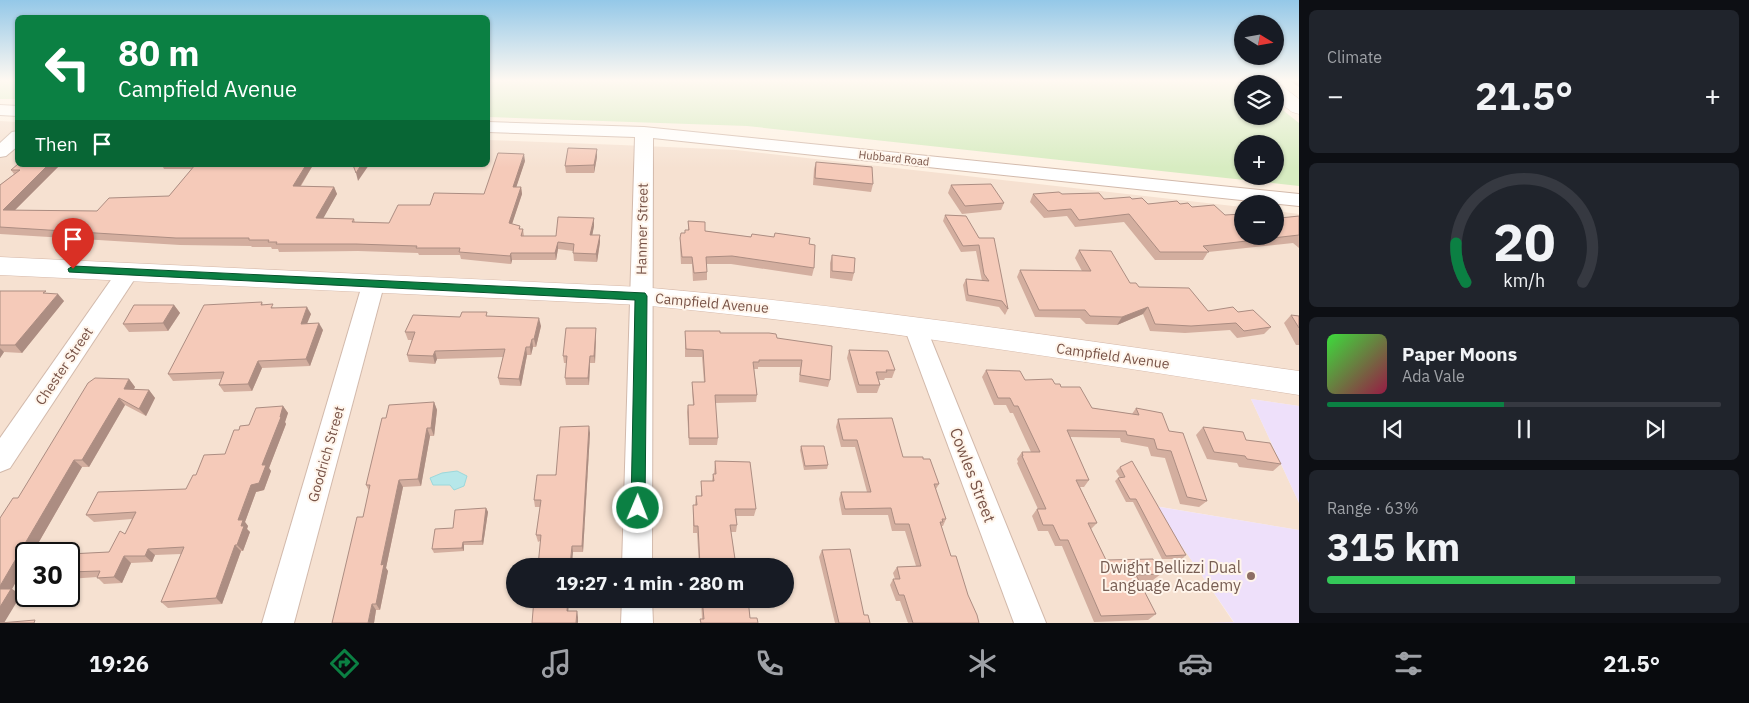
<!DOCTYPE html>
<html lang="en">
<head>
<meta charset="utf-8">
<style>
	:root { --surface:#171b24; --page:#20242c; --text:#f1f3f6; --muted:#9ea1a6; --line:#363941; --accent:#0b8043 }
	body { margin:0; font-family:"IBM Plex Sans",sans-serif; background:var(--page); color:var(--text); height:100vh; display:flex; flex-direction:column; font-size:19px; white-space:nowrap }
	* { box-sizing:border-box; margin:0 }
	p { font-size:16px; color:var(--muted) }
	.icon { flex:none; width:28px; height:28px; fill:none; stroke:currentColor; stroke-width:2; stroke-linecap:round; stroke-linejoin:round }
	.map { position:relative; flex:1; overflow:hidden }
	.panel { display:flex; flex-direction:column; gap:10px; padding:10px; background:#0d0f14; width:450px }
	.panel>* { flex:none }
	.guide { position:absolute; left:15px; top:15px; width:475px; height:152px; border-radius:8px; box-shadow:0 1px 4px #0004; background:#0b8043; color:#fff; overflow:hidden }
	.needle { width:32px; rotate:101deg }
	.tools { position:absolute; left:1234px; top:15px; display:grid; gap:10px }
	.tools a { display:grid; place-items:center; width:50px; height:50px; border-radius:50%; background:var(--surface); box-shadow:0 1px 4px #0004; font-size:25px }
	.speed { position:absolute; left:15px; top:542px; display:flex; gap:10px; font-size:25px; font-weight:700; text-align:center }
	.speed>* { display:grid; place-content:center; width:65px; height:65px; border-radius:50%; background:var(--surface); box-shadow:0 1px 4px #0004; line-height:1 }
	.speed .limit { border:2px solid #111; border-radius:8px; background:#fff; color:#111 }
	.pin { position:absolute; display:grid; place-items:center; width:42px; height:42px; color:#fff; margin:-51px -21px; border-radius:50% 50% 50% 0; rotate:-45deg; box-shadow:0 0 5px #0007 }
	.pin .icon { rotate:45deg }
	.me { position:absolute; width:55px; margin:-28px; rotate:1deg; stroke-linejoin:round; filter:drop-shadow(0 0 4px #0008) }
	.turn { display:flex; align-items:center; gap:18px; height:105px; padding:0 20px; font-size:22px }
	.turn .icon { width:65px; height:65px; stroke-width:2.5 }
	.turn b { display:block; font-size:35px; line-height:42px }
	.then { display:flex; align-items:center; height:48px; padding:0 20px; background:#0003; gap:10px; font-size:19px }
	.big { font-size:38px; font-weight:700; line-height:1.1 }
	.panel .tile { flex:1; display:flex; flex-direction:column; justify-content:center; gap:8px; min-width:0; padding:0 18px; border-radius:8px; background:var(--page) }
	.panel .dial { align-items:center; gap:0 }
	.dial svg { height:130px; overflow:visible; fill:none; stroke:var(--line); stroke-width:7; stroke-linecap:round; text-anchor:middle }
	.dial text { fill:var(--text); stroke:none }
	.song { display:flex; align-items:center; gap:15px }
	.cover { width:60px; height:60px; border-radius:8px; background:linear-gradient(135deg,hsl(120 70% 55%),hsl(340 70% 35%)) }
	.played { height:5px; border-radius:2px; background:linear-gradient(90deg,var(--accent) 45%,var(--line) 45%) }
	.keys { display:flex; justify-content:space-around; direction:ltr }
	.heat { display:flex; justify-content:space-between; align-items:center; font-size:28px; direction:ltr }
	.charge { height:8px; border-radius:4px; background:linear-gradient(90deg,#34c759 63%,var(--line) 0) }
	.trip { position:absolute; left:506px; top:558px; width:288px; height:50px; border-radius:25px; background:var(--surface); box-shadow:0 1px 4px #0004; font-weight:700; line-height:50px; text-align:center }
	.menu { display:flex; height:80px; justify-content:space-around; align-items:center; background:#090b0e; color:var(--muted) }
	.menu .icon { width:35px; height:35px }
	.menu .active { color:var(--accent) }
	.menu b { font-size:22px; color:var(--text) }
	main { display:flex; flex:1; min-height:0 }
	.map>svg:first-child { display:block }
</style>
</head>
<body>
<main>
<div class="map">
<svg width="1299" height="623" viewBox="0 0 1299 623">
	<rect width="100%" height="100%" fill="#fef1e3"/>
	<path fill="#f6e1d1" fill-rule="evenodd" d="M0,121l17,1 1,43h470v-25l133,5 115,5 506,57v29h33v-25l24,3v192l-48,-7 48,104v27l-144,-24 79,117h-1234zM26,554h43v42h-43zM515,566h270v33h-270z"/>
	<g fill="#eee0fa">
		<polygon points="1251,399 1299,406 1299,503"/>
		<polygon points="1154,506 1299,530 1299,623 1208,623 1234,622"/>
	</g>
	<g fill="#d7ecc1" fill-rule="evenodd">
		<rect x="0" y="80" width="17" height="19"/>
		<path d="M488,80h755l5,4h-6v32h33v-12l24,19v63l-552,-60 -259,-9zM1242,144h33v32h-33z"/>
	</g>
	<polygon fill="#b6e7e9" stroke="#9cd8db" points="457,471 467,476 464,486 454,490 450,485 433,485 430,478 442,473"/>
	<g fill="none" stroke-linecap="round" stroke-linejoin="round">
		<defs>
			<g id="street">
				<polygon points="0,105 18,106 18,116 0,115"/>
				<polygon points="488,122 644,127 1299,194 1299,206 653,138 652,566 622,566 635,137 488,132"/>
				<polygon points="18,131 18,146 6,156 0,157 0,143 12,132"/>
				<polygon points="128,265 136,267 139,272 136,277 10,468 0,472 0,438 120,267"/>
				<polygon points="373,277 381,280 384,285 294,623 262,623 362,285 365,280"/>
				<polygon points="915,319 923,321 926,327 1046,623 1014,623 904,327 907,321"/>
				<polygon points="622,599 652,599 653,623 621,623"/>
			</g>
			<g id="secondary">
				<polygon points="1275,84 1282,86 1299,99 1299,114 1292,112 1275,99"/>
				<path d="M0,257l641,30c220,19 439,53 658,84v24c-219,-34 -437,-69 -658,-90l-641,-30z"/>
			</g>
		</defs>
		<use href="#street" stroke="#d2b9ab" stroke-width="2"/>
		<use href="#secondary" stroke="#d5b8a9" stroke-width="1"/>
		<use href="#street" fill="#fff" fill-rule="evenodd"/>
		<use href="#secondary" fill="#fff" fill-rule="evenodd"/>
	</g>
	<g fill="#d3ae9f">
		<polygon points="1289,80 1299,80 1299,87"/>
		<polygon points="597,149 597,157 594,173 566,173 565,166"/>
		<polygon points="525,161 516,187 521,187 522,194 512,224 520,226 520,229 523,229 524,236 556,236 594,226 592,235 600,235 600,242 597,262 574,261 573,251 558,249 556,260 512,260 511,264 461,259 460,255 419,255 418,253 358,251 279,252 278,249 272,249 271,247 252,247 251,246 180,245 0,234 0,185 14,174 11,170 60,165 15,210 97,211 169,196 192,169 164,169 162,165 313,165 301,186 334,187 337,194 323,218 354,219 355,222 389,223 430,205 484,194"/>
		<polygon points="816,162 873,184 871,192 813,185 814,169"/>
		<polygon points="951,185 1004,203 1001,210 962,214 948,193"/>
		<polygon points="1033,194 1062,194 1104,199 1132,199 1148,204 1180,204 1225,215 1280,218 1299,216 1299,248 1293,243 1208,252 1203,260 1155,260 1124,222 1075,227 1067,216 1044,218 1030,202"/>
		<polygon points="945,215 966,216 1008,309 1005,315 999,307 966,301 963,285 966,279 982,281 976,251 961,252 943,221"/>
		<polygon points="688,221 705,231 809,244 814,268 812,276 731,264 707,264 707,280 693,281 692,264 681,264 680,246 680,238 688,230"/>
		<polygon points="1079,250 1130,283 1139,287 1208,311 1238,312 1271,327 1264,334 1237,338 1230,330 1185,333 1150,331 1143,314 1117,325 1086,324 1080,318 1035,317 1017,277 1020,270 1082,271 1075,258"/>
		<polygon points="832,255 854,273 852,281 830,278 830,263"/>
		<polygon points="0,291 48,293 64,301 22,353 4,352 0,358"/>
		<polygon points="262,302 263,305 275,308 311,314 307,323 323,330 310,366 262,368 252,391 224,392 219,385 221,379 173,381 168,374"/>
		<polygon points="174,305 180,313 168,331 129,332 123,324"/>
		<polygon points="1291,315 1299,316 1299,345 1296,345 1284,323"/>
		<polygon points="488,316 541,326 536,347 533,347 531,355 527,355 521,386 500,385 498,378 503,357 437,359 435,364 409,362 407,355 412,340 408,340 405,332 460,317"/>
		<polygon points="685,331 777,338 830,380 828,387 799,382 800,367 758,367 758,369 754,369 757,395 756,402 715,403 718,438 717,445 689,445 687,412 688,405 693,405 692,389 692,382 704,382 702,357 685,357"/>
		<polygon points="596,335 595,363 590,363 589,385 566,385 565,378 567,363 564,363 563,356"/>
		<polygon points="849,350 895,370 892,378 885,378 884,380 878,380 880,385 877,393 857,393 847,358"/>
		<polygon points="986,370 1025,380 1055,384 1061,387 1092,408 1132,414 1136,408 1169,431 1207,501 1199,507 1180,504 1165,458 1151,456 1148,447 1121,442 1120,438 1070,437 1089,480 1084,487 1080,487 1097,523 1091,529 1106,560 1161,574 1153,580 1139,581 1156,614 1148,620 1094,622 1062,546 1055,546 1048,531 1038,531 1032,516 1037,509 1038,509 1017,463 1018,462 1017,459 1022,452 1031,452 1013,413 1010,413 1006,405 994,405 982,377"/>
		<polygon points="129,379 135,387 134,389 149,390 155,398 146,416 125,405 89,467 82,467 32,554 26,554 26,563 12,589 21,595 0,623 18,498"/>
		<polygon points="434,402 437,410 434,436 430,436 421,486 403,487 386,568 388,571 380,610 376,610 374,623 363,517 369,491 366,485 386,418"/>
		<polygon points="283,406 288,413 285,422 286,424 269,468 271,471 264,490 256,492 245,522 248,526 247,529 250,532 243,551 241,551 222,604 168,608 161,602 181,554 155,555 152,562 131,563 122,583 104,584 97,577 69,579 69,554 109,552 125,534 132,519 94,522 86,515 186,489 196,475 225,454 239,430"/>
		<polygon points="838,419 903,457 923,459 939,484 936,489 946,519 943,526 941,526 951,556 979,623 908,623 900,601 896,601 890,585 893,579 895,579 893,573 897,567 916,566 905,531 892,531 888,515 842,515 839,499 841,492 867,492 855,447 841,447 836,427"/>
		<polygon points="1203,427 1246,440 1281,464 1273,471 1239,467 1237,463 1207,459 1196,435"/>
		<polygon points="590,433 583,552 573,552 540,541 538,542 536,535 540,507 535,507 534,500"/>
		<polygon points="801,446 828,465 827,469 804,470 800,450"/>
		<polygon points="715,461 756,509 754,516 736,516 737,525 736,532 731,532 736,566 699,566 697,533 693,533 693,505 695,505 696,496 701,496 701,481 712,481 713,474 714,474"/>
		<polygon points="1120,467 1186,555 1182,559 1162,559 1133,502 1126,502 1115,481 1118,478 1120,478 1116,471"/>
		<polygon points="486,508 488,512 483,545 464,545 464,551 434,553 432,549 453,528"/>
		<polygon points="822,550 864,615 870,623 835,623 819,557"/>
		<polygon points="701,599 748,599 750,618 758,623 700,623 700,619 702,619"/>
	</g>
	<g fill="#ac8d82">
		<polygon points="597,149 597,157 594,173 594,165"/>
		<polygon points="524,154 525,161 514,194 513,187"/>
		<polygon points="48,165 60,165 8,217 3,210"/>
		<polygon points="306,165 313,165 296,193 293,186"/>
		<polygon points="361,165 369,165 358,181 356,173"/>
		<polygon points="334,187 337,194 319,226 316,218"/>
		<polygon points="521,187 522,194 510,230 509,223"/>
		<polygon points="594,218 594,226 591,242 590,235"/>
		<polygon points="600,235 600,242 597,262 596,254"/>
		<polygon points="558,242 558,249 556,260 555,253"/>
		<polygon points="511,253 512,260 511,264 510,256"/>
		<polygon points="58,294 64,301 22,353 15,345"/>
		<polygon points="174,305 180,313 168,331 163,323"/>
		<polygon points="307,307 311,314 304,331 301,324"/>
		<polygon points="1148,307 1143,314 1117,325 1122,317"/>
		<polygon points="539,318 541,326 536,347 534,339"/>
		<polygon points="319,323 323,330 310,366 306,359"/>
		<polygon points="596,328 596,335 595,363 594,356"/>
		<polygon points="532,339 533,347 531,355 530,347"/>
		<polygon points="526,347 527,355 521,386 519,379"/>
		<polygon points="0,348 4,352 0,358"/>
		<polygon points="435,351 437,359 435,364 433,356"/>
		<polygon points="590,356 590,363 589,385 588,378"/>
		<polygon points="258,361 262,368 252,391 248,384"/>
		<polygon points="129,379 135,387 130,396 124,389"/>
		<polygon points="149,390 155,398 146,416 139,409"/>
		<polygon points="119,398 125,405 89,467 82,460"/>
		<polygon points="434,402 437,410 434,436 431,428"/>
		<polygon points="283,406 288,413 285,422 286,424 269,468 271,471 264,490 256,492 245,522 248,526 247,529 250,532 243,551 237,545 238,520 251,485 262,465"/>
		<polygon points="589,426 590,433 583,552 582,546"/>
		<polygon points="427,428 430,436 421,486 418,479"/>
		<polygon points="74,460 82,467 32,554 26,554 26,563 12,589 21,595 4,623 0,623 0,586"/>
		<polygon points="399,480 403,487 386,568 388,571 380,610 376,604 381,565"/>
		<polygon points="486,508 488,512 483,545 482,541"/>
		<polygon points="463,542 464,545 464,551 462,548"/>
		<polygon points="235,545 241,551 222,604 216,598"/>
		<polygon points="572,546 573,552 572,566 570,566"/>
		<polygon points="148,549 155,555 152,562 145,556"/>
		<polygon points="124,556 131,563 122,583 114,577"/>
		<polygon points="568,599 569,599 568,616 567,611"/>
		<polygon points="372,604 376,610 374,623 368,623"/>
		<polygon points="577,611 578,617 578,623 576,623"/>
	</g>
	<g fill="#f5cab9" stroke="#ac8d82">
		<polygon points="568,148 597,149 594,165 565,166"/>
		<polygon points="498,153 524,154 513,187 521,187 509,223 520,226 519,229 523,229 521,236 556,236 558,217 594,218 590,235 600,235 596,254 573,253 574,244 558,242 555,253 511,253 510,256 459,252 460,248 416,248 417,246 356,244 276,244 277,242 268,242 269,240 249,240 249,238 176,238 0,227 0,185 20,170 11,170 18,164 18,165 48,165 3,210 97,211 109,198 169,196 195,165 306,165 293,186 334,187 316,218 354,219 352,222 389,223 398,205 430,205 434,193 484,194"/>
		<polygon points="816,162 872,167 873,184 815,178"/>
		<polygon points="353,165 361,165 356,173"/>
		<polygon points="991,184 1004,203 965,206 951,185"/>
		<polygon points="1059,192 1062,194 1099,193 1104,199 1130,197 1132,199 1142,198 1148,204 1177,201 1180,204 1188,203 1192,207 1214,205 1225,215 1242,214 1242,236 1275,236 1275,214 1280,218 1299,216 1299,235 1203,246 1209,252 1160,252 1129,214 1079,220 1071,209 1048,211 1033,194"/>
		<polygon points="945,215 966,216 979,238 994,238 1008,309 1002,301 968,295 966,279 989,281 984,274 979,245 963,246"/>
		<polygon points="688,221 705,222 705,231 751,237 752,234 774,237 775,233 810,238 809,244 815,245 814,268 732,256 706,257 707,272 694,273 692,257 682,257 680,238 681,233 685,233 685,230 689,230"/>
		<polygon points="1079,250 1111,251 1130,283 1136,283 1139,287 1189,288 1208,311 1233,307 1238,312 1253,310 1271,327 1244,331 1236,323 1191,326 1155,324 1148,307 1122,317 1090,316 1085,310 1039,310 1020,270 1091,271"/>
		<polygon points="832,255 855,258 854,273 832,271"/>
		<polygon points="0,291 46,291 43,293 58,294 15,345 0,345"/>
		<polygon points="262,302 261,305 273,304 271,308 307,307 301,324 319,323 306,359 258,361 248,384 219,385 224,372 168,374 204,305"/>
		<polygon points="134,305 174,305 163,323 123,324"/>
		<polygon points="462,312 487,312 486,316 539,318 534,339 532,339 530,347 526,347 519,379 498,378 505,349 435,351 433,356 407,355 415,332 405,332 413,315 460,317"/>
		<polygon points="1291,315 1299,316 1299,328"/>
		<polygon points="566,328 596,328 594,356 590,356 588,378 565,378 567,356 563,356"/>
		<polygon points="685,331 720,331 720,333 769,333 776,334 777,338 832,346 830,380 800,375 802,360 759,360 759,362 753,362 757,395 715,395 718,438 689,438 688,405 694,405 692,382 705,382 703,350 686,349"/>
		<polygon points="849,350 888,351 895,370 886,370 887,372 876,372 880,385 859,385"/>
		<polygon points="986,370 1020,371 1025,380 1052,379 1055,384 1060,384 1061,387 1080,387 1092,408 1139,415 1136,408 1162,413 1169,431 1183,433 1207,501 1187,497 1171,451 1157,449 1154,439 1127,435 1126,431 1067,430 1089,480 1076,480 1097,523 1088,523 1106,560 1153,559 1161,574 1136,575 1156,614 1101,616 1068,540 1060,540 1053,525 1043,525 1037,509 1046,509 1022,456 1023,456 1022,452 1040,452 1018,406 1014,406 1010,398 998,398"/>
		<polygon points="95,378 129,379 124,389 149,390 139,409 119,398 82,460 74,460 0,586 0,518 13,498 18,498 88,383"/>
		<polygon points="434,402 431,428 427,428 418,479 399,480 381,565 384,564 376,604 372,604 368,623 332,623 357,517 363,517 370,485 366,485 382,418 386,418 389,405"/>
		<polygon points="283,406 280,417 281,417 262,465 266,465 259,483 251,485 238,520 243,520 241,526 244,526 237,545 235,545 216,598 161,602 184,547 148,549 145,556 124,556 114,577 97,578 100,571 69,572 69,554 109,552 120,531 125,534 136,512 86,515 98,492 186,489 193,475 196,475 204,455 225,454 234,430 239,430 240,426 249,425 256,408"/>
		<polygon points="892,418 903,457 923,457 923,459 930,459 939,484 934,484 946,519 942,519 943,522 940,522 951,556 956,556 968,595 977,615 979,623 913,623 904,595 899,595 893,579 900,579 897,567 921,566 909,524 895,524 891,508 845,509 841,492 871,492 857,440 843,440 838,419"/>
		<polygon points="589,426 582,546 572,546 570,566 538,566 541,535 536,535 541,500 534,500 537,475 556,475 560,427"/>
		<polygon points="1203,427 1243,432 1246,440 1270,443 1281,464 1247,459 1245,456 1214,452"/>
		<polygon points="801,446 824,446 828,465 805,466"/>
		<polygon points="715,461 750,462 756,509 735,509 737,525 730,525 736,566 700,566 698,526 694,526 693,505 697,505 696,496 702,496 701,481 714,481 713,474 716,474"/>
		<polygon points="1132,461 1186,555 1166,556 1136,499 1130,499 1118,478 1125,477 1120,467"/>
		<polygon points="486,508 482,541 463,542 462,548 432,549 435,529 453,528 455,510"/>
		<polygon points="850,549 864,615 868,615 870,623 839,623 822,550"/>
		<polygon points="0,589 11,589 0,607"/>
		<polygon points="534,599 568,599 567,611 577,611 576,623 532,623"/>
		<polygon points="702,599 748,599 750,618 757,618 758,623 701,623 700,619 704,619"/>
		<polygon points="35,620 34,623 0,623"/>
	</g>
	<linearGradient id="sky" x2="0" y2="1"><stop stop-color="#94c8e8"/><stop offset="0.48" stop-color="#fff9f2"/><stop offset="1" stop-color="#fff9f2" stop-opacity="0"/></linearGradient>
	<rect width="1299" height="168" fill="url(#sky)"/>
	<polygon fill="#0b8043" stroke="#07532c" points="73,266 645,293 647,296 645,508 643,513 638,515 633,513 631,508 635,300 69,272 68,269"/>
	<circle fill="#8d6e63" stroke="#fff5eb" stroke-width="2" cx="1251" cy="576" r="5"/>
	<g text-anchor="middle" dominant-baseline="central" stroke-width="4" stroke-linejoin="round" paint-order="stroke">
		<g font-size="11" fill="#785347" stroke="#fff5eb">
			<text transform="translate(894 158) rotate(6)">Hubbard Road</text>
		</g>
		<g font-size="14" fill="#785347" stroke="#fff5eb">
			<text transform="translate(642 229) rotate(-89)">Hanmer Street</text>
			<text transform="translate(712 303) rotate(5)">Campfield Avenue</text>
			<text transform="translate(1113 356) rotate(8)">Campfield Avenue</text>
			<text transform="translate(64 366) rotate(-56)">Chester Street</text>
			<text transform="translate(326 454) rotate(-74)">Goodrich Street</text>
		</g>
		<g font-size="16" fill="#785347" stroke="#fff5eb">
			<text transform="translate(973 475) rotate(69)">Cowles Street</text>
		</g>
		<g font-size="16" fill="#785e54" stroke="#fff5eb" text-anchor="end">
			<text x="1241" y="567">Dwight Bellizzi Dual<tspan x="1241" dy="18">Language Academy</tspan></text>
		</g>
	</g>
</svg>
<div class="tools">
<a><svg class="needle" viewBox="-14 -14 28 28"><path d="M0-13l5 13h-10z" fill="#e53935"/><path d="M0 13l5-13h-10z" fill="#9ea1a6"/></svg></a>
<a><svg class="icon" aria-label="layers" viewBox="0 0 24 24"><path d="M12 4l9 5-9 5-9-5zM3 14l9 5 9-5"/></svg></a>
<a>+</a>
<a>−</a>
</div>
<div class="speed"><div class="limit">30</div></div>
<div class="pin" style="left:73px;top:269px;background:#d93025"><svg class="icon" aria-label="arrive" viewBox="0 0 24 24"><path d="M6 21V4h12l-3 4 3 4H6"/></svg></div>
<svg class="me" style="left:638px;top:508px" viewBox="-20 -20 40 40"><circle r="17" fill="#0b8043" stroke="#fff" stroke-width="3"/><path d="M0-11L8 9 0 5-8 9z" fill="#fff"/></svg>
<div class="trip">19:27 · 1 min · 280 m</div>
<div class="guide">
<div class="turn"><svg class="icon" aria-label="left" viewBox="0 0 24 24"><path d="M17 20v-9H6M10 6l-5 5 5 5"/></svg><div><b>80 m</b>Campfield Avenue</div></div>
<div class="then">Then<svg class="icon" aria-label="arrive" viewBox="0 0 24 24"><path d="M6 21V4h12l-3 4 3 4H6"/></svg></div>
</div>
</div>
<section class="panel">
<div class="tile"><p>Climate</p>
<div class="heat"><a>−</a><b class="big">21.5°</b><a>+</a></div>
</div>
<div class="tile dial"><svg viewBox="0 0 100 80">
<path d="M14 69A42 42 0 1 1 86 69"/>
<path d="M14 69A42 42 0 0 1 8 45" stroke="#0b8043"/>
<text x="50" y="56" font-size="32" font-weight="700">20</text>
<text x="50" y="72" font-size="11">km/h</text>
</svg></div>
<div class="tile">
<div class="song"><i class="cover"></i><div><b>Paper Moons</b><p>Ada Vale</p></div></div>
<div class="played"></div>
<div class="keys"><svg class="icon" aria-label="previous" viewBox="0 0 24 24"><path d="M18 5L8 12l10 7zM5 5v14"/></svg><svg class="icon" aria-label="pause" viewBox="0 0 24 24"><path d="M8 5v14M16 5v14"/></svg><svg class="icon" aria-label="next" viewBox="0 0 24 24"><path d="M6 5l10 7-10 7zM19 5v14"/></svg></div>
</div>
<div class="tile"><p>Range · 63%</p><b class="big">315 km</b><div class="charge"></div></div>
</section>
</main>
<nav class="menu">
<b>19:26</b>
<svg class="icon active" aria-label="directions" viewBox="0 0 24 24"><path d="M12 3l9 9-9 9-9-9zM9 14v-3h6M13 9l2 2-2 2"/></svg>
<svg class="icon" aria-label="music" viewBox="0 0 24 24"><path d="M9 18V5l10-2v13"/><circle cx="6" cy="18" r="3"/><circle cx="16" cy="16" r="3"/></svg>
<svg class="icon" aria-label="phone" viewBox="0 0 24 24"><path d="M5 4h4l2 5-3 2q2 4 5 5l2-3 5 2v4C11 20 4 13 5 4z"/></svg>
<svg class="icon" aria-label="climate" viewBox="0 0 24 24"><path d="M12 3v18M4 7l16 10M4 17L20 7"/></svg>
<svg class="icon" aria-label="car" viewBox="0 0 24 24"><path d="M5 17H2v-5l4-1 3-4h7l3 4 3 1v5h-3M9 17h6M6 11h13"/><circle cx="7" cy="17" r="2"/><circle cx="17" cy="17" r="2"/></svg>
<svg class="icon" aria-label="filters" viewBox="0 0 24 24"><path d="M4 7h16M4 17h16"/><circle cx="9" cy="7" r="2"/><circle cx="15" cy="17" r="2"/></svg>
<b>21.5°</b>
</nav>
</body>
</html>
